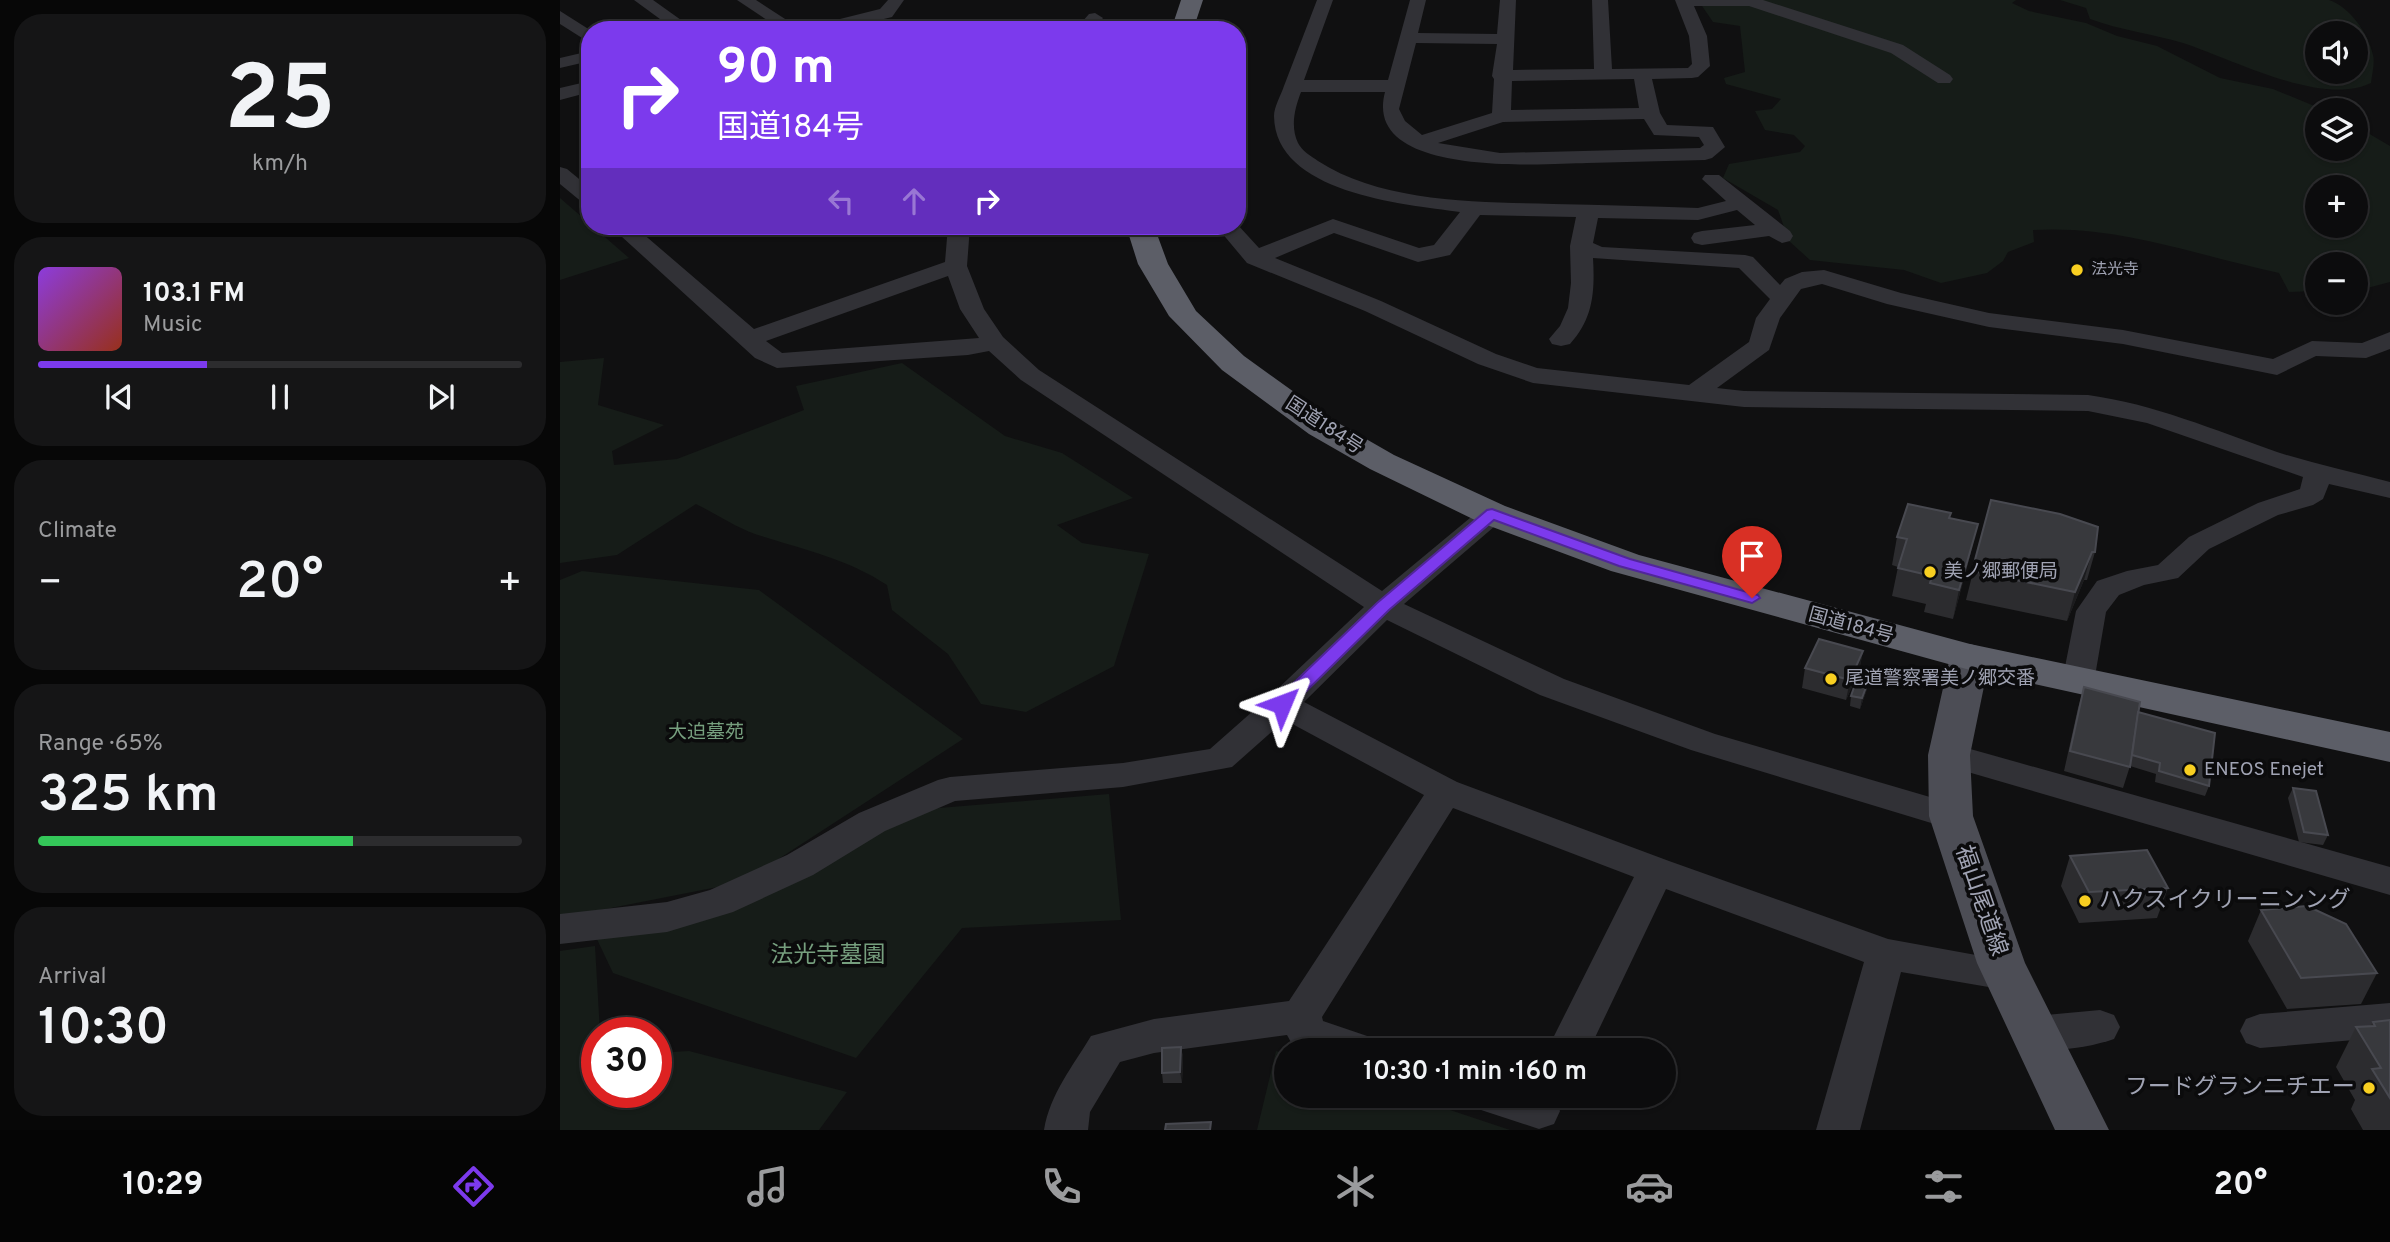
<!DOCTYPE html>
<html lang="en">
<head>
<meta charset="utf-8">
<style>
	:root { --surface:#0c0c0d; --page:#151516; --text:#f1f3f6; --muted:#9a9b9d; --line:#2c2c2e; --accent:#7c3aed }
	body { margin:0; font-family:Overpass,"Noto Sans JP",sans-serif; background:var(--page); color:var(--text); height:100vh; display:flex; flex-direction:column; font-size:26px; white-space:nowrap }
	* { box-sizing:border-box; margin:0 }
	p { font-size:23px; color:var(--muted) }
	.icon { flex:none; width:38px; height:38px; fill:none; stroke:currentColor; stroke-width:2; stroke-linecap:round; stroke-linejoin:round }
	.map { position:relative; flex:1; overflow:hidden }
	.drawer { display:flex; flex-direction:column; gap:14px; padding:14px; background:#070707; width:560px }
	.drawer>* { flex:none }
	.guide { position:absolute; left:21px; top:21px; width:665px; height:214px; border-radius:28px; box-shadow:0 2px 5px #0004,0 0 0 2px var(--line); background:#7c3aed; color:#fff; overflow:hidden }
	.controls { position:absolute; left:1745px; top:21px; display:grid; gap:14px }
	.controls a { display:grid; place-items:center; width:63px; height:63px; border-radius:50%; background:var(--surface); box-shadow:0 2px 5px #0004,0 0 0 2px var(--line); font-size:35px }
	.speed { position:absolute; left:21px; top:1017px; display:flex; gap:14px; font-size:35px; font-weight:700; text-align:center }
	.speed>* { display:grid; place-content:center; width:91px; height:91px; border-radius:50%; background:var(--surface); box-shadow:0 2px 5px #0004,0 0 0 2px var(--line); line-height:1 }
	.speed .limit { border:10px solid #d22; background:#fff; color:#111 }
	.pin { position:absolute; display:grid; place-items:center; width:60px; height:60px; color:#fff; margin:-72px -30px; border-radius:50% 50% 50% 0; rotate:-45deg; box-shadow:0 0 7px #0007 }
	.pin .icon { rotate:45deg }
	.me { position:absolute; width:77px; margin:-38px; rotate:46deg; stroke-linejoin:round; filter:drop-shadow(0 0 5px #0008) }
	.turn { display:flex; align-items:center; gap:24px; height:147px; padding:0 21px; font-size:32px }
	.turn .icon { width:91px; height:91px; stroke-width:2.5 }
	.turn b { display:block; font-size:49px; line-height:60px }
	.lanes { display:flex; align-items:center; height:66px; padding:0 21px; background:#0003; justify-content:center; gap:35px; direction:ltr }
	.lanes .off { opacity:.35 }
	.big { font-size:52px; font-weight:600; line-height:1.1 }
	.drawer .card { flex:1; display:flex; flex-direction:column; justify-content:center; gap:10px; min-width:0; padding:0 24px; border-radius:28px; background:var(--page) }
	.drawer .dial { align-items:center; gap:0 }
	.dial b { font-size:91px; line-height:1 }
	.song { display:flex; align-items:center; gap:21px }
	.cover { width:84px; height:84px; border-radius:10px; background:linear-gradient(135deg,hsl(270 70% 55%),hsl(10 70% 35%)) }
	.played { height:7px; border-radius:4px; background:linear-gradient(90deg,var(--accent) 35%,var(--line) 35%) }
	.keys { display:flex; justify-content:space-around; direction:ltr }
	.heat { display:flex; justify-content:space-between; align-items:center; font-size:38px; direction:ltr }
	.charge { height:10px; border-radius:5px; background:linear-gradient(90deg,#34c759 65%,var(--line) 0) }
	.trip { position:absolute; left:714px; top:1038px; width:402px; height:70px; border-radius:35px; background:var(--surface); box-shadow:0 2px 5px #0004,0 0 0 2px var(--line); font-weight:600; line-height:70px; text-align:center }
	.tab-bar { display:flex; height:112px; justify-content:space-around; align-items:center; background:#050505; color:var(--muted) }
	.tab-bar .icon { width:49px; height:49px }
	.tab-bar .on { color:var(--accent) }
	.tab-bar b { font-size:32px; color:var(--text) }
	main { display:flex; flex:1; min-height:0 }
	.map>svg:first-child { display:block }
</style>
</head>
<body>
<main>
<section class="drawer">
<div class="card dial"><b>25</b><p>km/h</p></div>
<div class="card">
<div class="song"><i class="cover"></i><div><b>103.1 FM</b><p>Music</p></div></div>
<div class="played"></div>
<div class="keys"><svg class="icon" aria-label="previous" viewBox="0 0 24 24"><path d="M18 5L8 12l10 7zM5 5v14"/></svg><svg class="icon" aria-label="pause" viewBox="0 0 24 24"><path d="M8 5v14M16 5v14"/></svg><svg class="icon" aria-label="next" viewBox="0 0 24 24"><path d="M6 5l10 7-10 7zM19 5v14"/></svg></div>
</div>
<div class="card"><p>Climate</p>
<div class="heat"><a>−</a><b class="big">20°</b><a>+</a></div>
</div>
<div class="card"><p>Range · 65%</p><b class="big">325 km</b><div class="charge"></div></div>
<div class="card"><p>Arrival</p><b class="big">10:30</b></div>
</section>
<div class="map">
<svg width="1830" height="1130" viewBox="0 0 1830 1130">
	<rect width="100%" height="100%" fill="#101011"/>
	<g fill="#161c18" fill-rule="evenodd">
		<path d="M1144,0h312l-4,3 17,8 57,12 31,13 40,10 63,32 53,11 51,21h-7v39h39v-23l34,20v136l-34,9v-27h-39v27l-28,1 -10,-19c-84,-18 -159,-48 -246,-43l1,12 -26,10 -5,9 -16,12 -46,10 -37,-13 -94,-10 -21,-19 -11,-31 -55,-32 6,-14 71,-12 5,-6 -11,-11 -29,-5 -10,-19 17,-2 9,-10 -55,-15 -2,-6 21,-6 -5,-46 -27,-4 -13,-19zM1757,187h39v39h-39z"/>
		<path d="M1500,0h269c21,7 39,33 44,55 2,8 -1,19 -2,28 -50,24 -138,-24 -188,-40 -31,-9 -63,-13 -93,-24l-4,-11zM1796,33v39h-39v-39z"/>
		<polygon points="0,198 69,258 0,280"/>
		<path d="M44,358l-6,47 66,20 -52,26 2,14 63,-6 127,-49 -8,-24 106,-23 103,73 57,17 71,45 -76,27 25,18 67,11 -35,112 -88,46 -45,-8 -33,-50 -56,-44 -5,-25c-41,-27 -86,-36 -132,-51 -20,-7 -40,-21 -59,-30l-79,51 -57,8v-201z"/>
		<polygon points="22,571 199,590 403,739 183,882 0,918 0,580"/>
		<polygon points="549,794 561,920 402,928 296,1058 53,973 35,935 367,809"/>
		<polygon points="35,946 40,1032 37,1032 37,1092 96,1092 96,1053 129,1051 287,1092 259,1130 0,1130 0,951"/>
		<polygon points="716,1051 726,1054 726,1096 848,1096 950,1130 697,1130"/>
	</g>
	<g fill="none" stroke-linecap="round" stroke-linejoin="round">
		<g fill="#313136" fill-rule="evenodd">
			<polygon points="74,0 93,0 135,30 115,30"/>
			<polygon points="177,0 196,0 242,30 222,30"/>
			<polygon points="328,0 344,0 332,17 279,30 250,30 252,26 320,9"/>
			<path d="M757,0h16l-29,80h84l22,-80h16l-8,33 79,1 3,-34h16l-3,70 81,-1 -2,-69h16l4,69 76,-1 4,-4 -3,-28 -14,-36h88l140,45 47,30 3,4 -3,4h-12l-47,-30 -142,-47h-55l13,30 3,30 -12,11 -6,1 -40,1 8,34 7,12 46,2 12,20 -13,11 -7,2c-39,1 -78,2 -118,3 -47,1 -225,15 -202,-71h-84c-6,16 -11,34 -3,51 4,8 13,13 20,18 65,42 160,41 235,43 48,1 97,2 145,4l28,-7 -24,-22 3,-4h14l71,56 3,5 -3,5 -8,2 -13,-7 -67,9 -8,-2 -3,-5 3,-5 8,-2 53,-6 -18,-15 -39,10 -100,-2 -5,25 9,4 143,8 8,2 27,28 5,-6 17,-7 22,-2 77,23 88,20 134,17 150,29 39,-18 50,2 28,-11v17l-24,9 -50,-2 -39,19 -154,-31 -134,-17 -102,-23 -65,-20 -21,5 -21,29 -11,32 -52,38 27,3 344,4c66,9 126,35 189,57 37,12 75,20 113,30v16l-61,-14 -6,15 -10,6 -35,10 -69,34 -31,29 -34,7 -25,10 -13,17 -12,70 -4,8 -12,3 -12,-3 -4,-8 14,-71 21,-30 30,-10 31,-6 31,-28 69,-34 42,-14 3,-12 -156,-54 -59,-12 -344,-4 -211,-24 -55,-19 -113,-53 -118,-48 -31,-37 21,-2 22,24 74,-29 86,29 15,-3 26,-33c-58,-8 -185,-19 -186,-96 0,-9 7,-21 10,-30 11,-29 22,-57 33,-86zM856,43l81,1 -5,32 2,3 -2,34 -70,22 -17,-14 -6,-12zM1074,79l5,29 -128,2 1,-29zM1084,119l10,16 45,2 5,8 -4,3 -200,5 -62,-10 65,-21zM920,215l96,2 -6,29 1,37 -3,25 -8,18 -11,13 3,5 9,2 9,-2c23,-25 25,-52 23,-86l146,10 31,31 -14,19 -7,24 -60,43 -152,-17 -41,-14 -115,-53 -106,-43 59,-25 84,29 32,-7z"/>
			<polygon points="0,11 30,30 30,43 0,24"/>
			<polygon points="535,13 543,18 533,30 515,30 529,14"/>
			<polygon points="445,22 459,30 424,30 426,26"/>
			<polygon points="30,51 30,61 0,68 0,58"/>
			<polygon points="30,81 30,92 0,100 0,88"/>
			<polygon points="0,167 7,169 30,188 30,205 23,203 0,184"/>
			<path d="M50,226h24l120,103 191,-67 3,-36h22l-3,40 17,43 19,28 36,33 343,221 100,-83 10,-3 10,3 4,6 -4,6 -98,84 160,75 151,55 249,73 5,9 -5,9 -13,4 -260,-79 -151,-55 -153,-75 -83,82 153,80 212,79 219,78 132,24 6,11 -6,11 -14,5 -105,-18 -41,158h-44l48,-168 -198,-73 -77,161h-42l87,-173 -181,-69 -131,209 1,4 50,17 6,12h-70l-17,-6 -5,-9 -133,18 -34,9 -30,50 -2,18h-44c6,-36 29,-64 47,-94l63,-17 135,-18 135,-206 -139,-75 -53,47 -109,20 -168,14 -70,30 -72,44 -80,37 -66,20 -107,12v-30l107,-12 43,-12 77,-35 72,-42 79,-33 12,-3 173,-14 87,-14 60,-53 94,-89 -343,-227 -32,-29 -21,4 -191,13 -22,-10zM388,276l12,33 19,29 -197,15 -16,-12z"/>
			<polygon points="1389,743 1830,867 1830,895 1377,763 1372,755 1377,747"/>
			<polygon points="1830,1003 1830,1037 1700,1048 1686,1043 1680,1031 1686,1019 1700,1014"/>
			<path d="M1540,1010l14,5 6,12 -6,12c-26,9 -67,15 -93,6l-6,-12 6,-12 14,-5z"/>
			<polygon points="912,1096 987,1096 994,1098 1000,1111 994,1124 979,1129 918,1109"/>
		</g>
		<polygon fill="#4c4d55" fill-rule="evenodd" points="1410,644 1424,648 1430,657 1410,755 1413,816 1465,963 1549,1130 1495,1130 1417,963 1369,816 1368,755 1390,657 1396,648"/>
		<g fill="#5c5e67" fill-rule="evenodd">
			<polygon points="621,0 643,0 633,30 611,30"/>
			<polygon points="566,226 594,226 608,264 636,311 684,356 773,420 834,455 945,506 1079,555 1410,644 1830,732 1830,762 1410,670 1051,571 919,522 810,469 749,434 662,370 609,316 578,264"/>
		</g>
	</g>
	<g fill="#2c2c2f">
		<polygon points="1431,500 1535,552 1527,580 1524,580 1507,621 1406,600"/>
		<polygon points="1390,518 1411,552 1393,619 1364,612 1366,604 1332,596 1338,567 1332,565 1337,537"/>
		<polygon points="1303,651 1299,671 1286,700 1242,688 1245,668"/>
		<polygon points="1524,687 1578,712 1649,786 1645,796 1595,782 1596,774 1570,766 1563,788 1504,771 1518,708"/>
		<polygon points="1307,689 1300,709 1290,706 1291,696"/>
		<polygon points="1733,788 1768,835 1763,845 1739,842 1728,798"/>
		<polygon points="1510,856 1608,888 1597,918 1519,923 1501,886"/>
		<polygon points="1701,910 1817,973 1801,1004 1727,1009 1688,941"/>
		<polygon points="1830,1020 1830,1130 1803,1130 1791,1109 1795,1100 1776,1067 1796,1027 1810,1026 1813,1022"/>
		<polygon points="621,1047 623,1057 622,1083 603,1083 602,1073"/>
	</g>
	<g fill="#1b1b1d">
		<polygon points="1418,524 1411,552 1393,619 1399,590"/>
		<polygon points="1532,552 1524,580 1507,621 1515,592"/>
		<polygon points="1303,651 1299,671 1286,700 1290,680"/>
		<polygon points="1309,679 1307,689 1300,709 1302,698"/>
		<polygon points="621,1047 623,1057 622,1083 620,1072"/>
	</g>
	<g fill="#38393d" stroke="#484950" stroke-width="2">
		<polygon points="1431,500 1500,514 1538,527 1535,552 1532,552 1515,592 1412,571"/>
		<polygon points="1348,504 1391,513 1389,518 1418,524 1399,590 1370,583 1372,576 1338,568 1347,539 1337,537"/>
		<polygon points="1259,639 1303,651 1290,680 1245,668"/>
		<polygon points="1298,676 1309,679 1302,698 1291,696"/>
		<polygon points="1524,687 1580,702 1570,767 1510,751"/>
		<polygon points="1578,712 1655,733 1649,786 1599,771 1600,763 1572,755"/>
		<polygon points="1733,788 1756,791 1768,835 1744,832"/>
		<polygon points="1587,850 1608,888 1529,892 1510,856"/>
		<polygon points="1747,906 1786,924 1817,973 1741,978 1701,910"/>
		<polygon points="1830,1020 1830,1098 1812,1069 1821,1068 1796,1027 1815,1026 1813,1022"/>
		<polygon points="621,1047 620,1072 602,1073 602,1048"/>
		<polygon points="651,1122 650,1130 605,1130 606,1124"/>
	</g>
	<polygon fill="#7c3aed" stroke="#51269a" stroke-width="2" points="932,509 1070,559 1198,595 1200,598 1192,603 1059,566 934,520 829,610 728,709 716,709 713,704 716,700 817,603 927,510"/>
	<g fill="#f8cf21" stroke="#0b0b0c" stroke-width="2.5">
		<circle cx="1517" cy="270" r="7"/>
		<circle cx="1370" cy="572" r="7"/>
		<circle cx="1271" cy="679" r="7"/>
		<circle cx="1630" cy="770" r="7"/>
		<circle cx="1525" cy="901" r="7"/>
		<circle cx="1809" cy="1088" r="7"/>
	</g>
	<g text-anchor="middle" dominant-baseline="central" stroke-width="7" stroke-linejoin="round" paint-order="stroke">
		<g font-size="16" fill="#a0a3b3" stroke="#0b0b0c" text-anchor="start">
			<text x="1531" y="270">法光寺</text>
		</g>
		<g font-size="19" fill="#a0a3b3" stroke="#0b0b0c">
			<text transform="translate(764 426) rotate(33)">国道184号</text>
			<text transform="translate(1291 626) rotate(15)">国道184号</text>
		</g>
		<g font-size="19" fill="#a0a3b3" stroke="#0b0b0c" text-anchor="start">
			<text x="1384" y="572">美ノ郷郵便局</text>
			<text x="1285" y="679">尾道警察署美ノ郷交番</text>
			<text x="1644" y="770">ENEOS Enejet</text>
		</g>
		<g font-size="19" fill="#769f7e" stroke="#0b0b0c">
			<text x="146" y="733">大迫墓苑</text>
		</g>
		<g font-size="23" fill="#a0a3b3" stroke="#0b0b0c">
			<text transform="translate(1420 901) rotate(71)">福山尾道線</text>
		</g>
		<g font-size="23" fill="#a0a3b3" stroke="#0b0b0c" text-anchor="start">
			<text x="1539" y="901">ハクスイクリーニンング</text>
			<text x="1795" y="1088" text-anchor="end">フードグランニチエー</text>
		</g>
		<g font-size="23" fill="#769f7e" stroke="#0b0b0c">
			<text x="268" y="956">法光寺墓園</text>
		</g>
	</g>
</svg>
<div class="controls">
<a><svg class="icon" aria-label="sound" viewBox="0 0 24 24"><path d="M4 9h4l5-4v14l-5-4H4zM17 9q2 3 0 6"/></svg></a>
<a><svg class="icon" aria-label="layers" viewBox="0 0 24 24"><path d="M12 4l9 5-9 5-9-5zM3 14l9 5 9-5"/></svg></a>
<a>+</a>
<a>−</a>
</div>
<div class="speed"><div class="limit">30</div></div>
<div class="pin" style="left:1192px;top:598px;background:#d93025"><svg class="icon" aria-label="arrive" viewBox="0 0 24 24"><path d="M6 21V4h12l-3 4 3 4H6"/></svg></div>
<svg class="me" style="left:722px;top:704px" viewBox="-20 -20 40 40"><path d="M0-17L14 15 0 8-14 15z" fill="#7c3aed" stroke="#fff" stroke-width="4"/></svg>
<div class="trip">10:30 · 1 min · 160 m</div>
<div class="guide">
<div class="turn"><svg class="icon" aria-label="right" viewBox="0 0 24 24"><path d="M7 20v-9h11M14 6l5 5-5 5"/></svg><div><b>90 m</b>国道184号</div></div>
<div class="lanes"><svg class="icon off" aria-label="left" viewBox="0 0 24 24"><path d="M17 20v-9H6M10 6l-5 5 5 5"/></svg><svg class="icon off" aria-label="ahead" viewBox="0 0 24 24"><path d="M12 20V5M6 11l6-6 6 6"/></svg><svg class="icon" aria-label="right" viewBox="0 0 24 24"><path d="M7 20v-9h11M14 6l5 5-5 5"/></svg></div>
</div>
</div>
</main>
<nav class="tab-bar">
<b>10:29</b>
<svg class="icon on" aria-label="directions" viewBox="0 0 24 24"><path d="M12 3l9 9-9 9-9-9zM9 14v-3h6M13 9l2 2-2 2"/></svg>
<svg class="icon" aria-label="music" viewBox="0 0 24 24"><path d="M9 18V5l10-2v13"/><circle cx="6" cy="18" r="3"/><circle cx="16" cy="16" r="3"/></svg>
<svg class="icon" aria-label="phone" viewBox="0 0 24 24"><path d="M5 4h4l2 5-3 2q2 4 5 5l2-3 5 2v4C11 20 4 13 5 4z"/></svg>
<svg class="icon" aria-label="climate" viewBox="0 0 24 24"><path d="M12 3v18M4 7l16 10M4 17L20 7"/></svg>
<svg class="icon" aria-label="car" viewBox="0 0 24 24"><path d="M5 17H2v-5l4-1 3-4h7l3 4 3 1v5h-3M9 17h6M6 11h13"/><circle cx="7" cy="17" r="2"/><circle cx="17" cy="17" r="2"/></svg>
<svg class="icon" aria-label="filters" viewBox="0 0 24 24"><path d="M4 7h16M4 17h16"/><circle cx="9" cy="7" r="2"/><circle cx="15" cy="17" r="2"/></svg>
<b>20°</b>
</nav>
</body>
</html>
